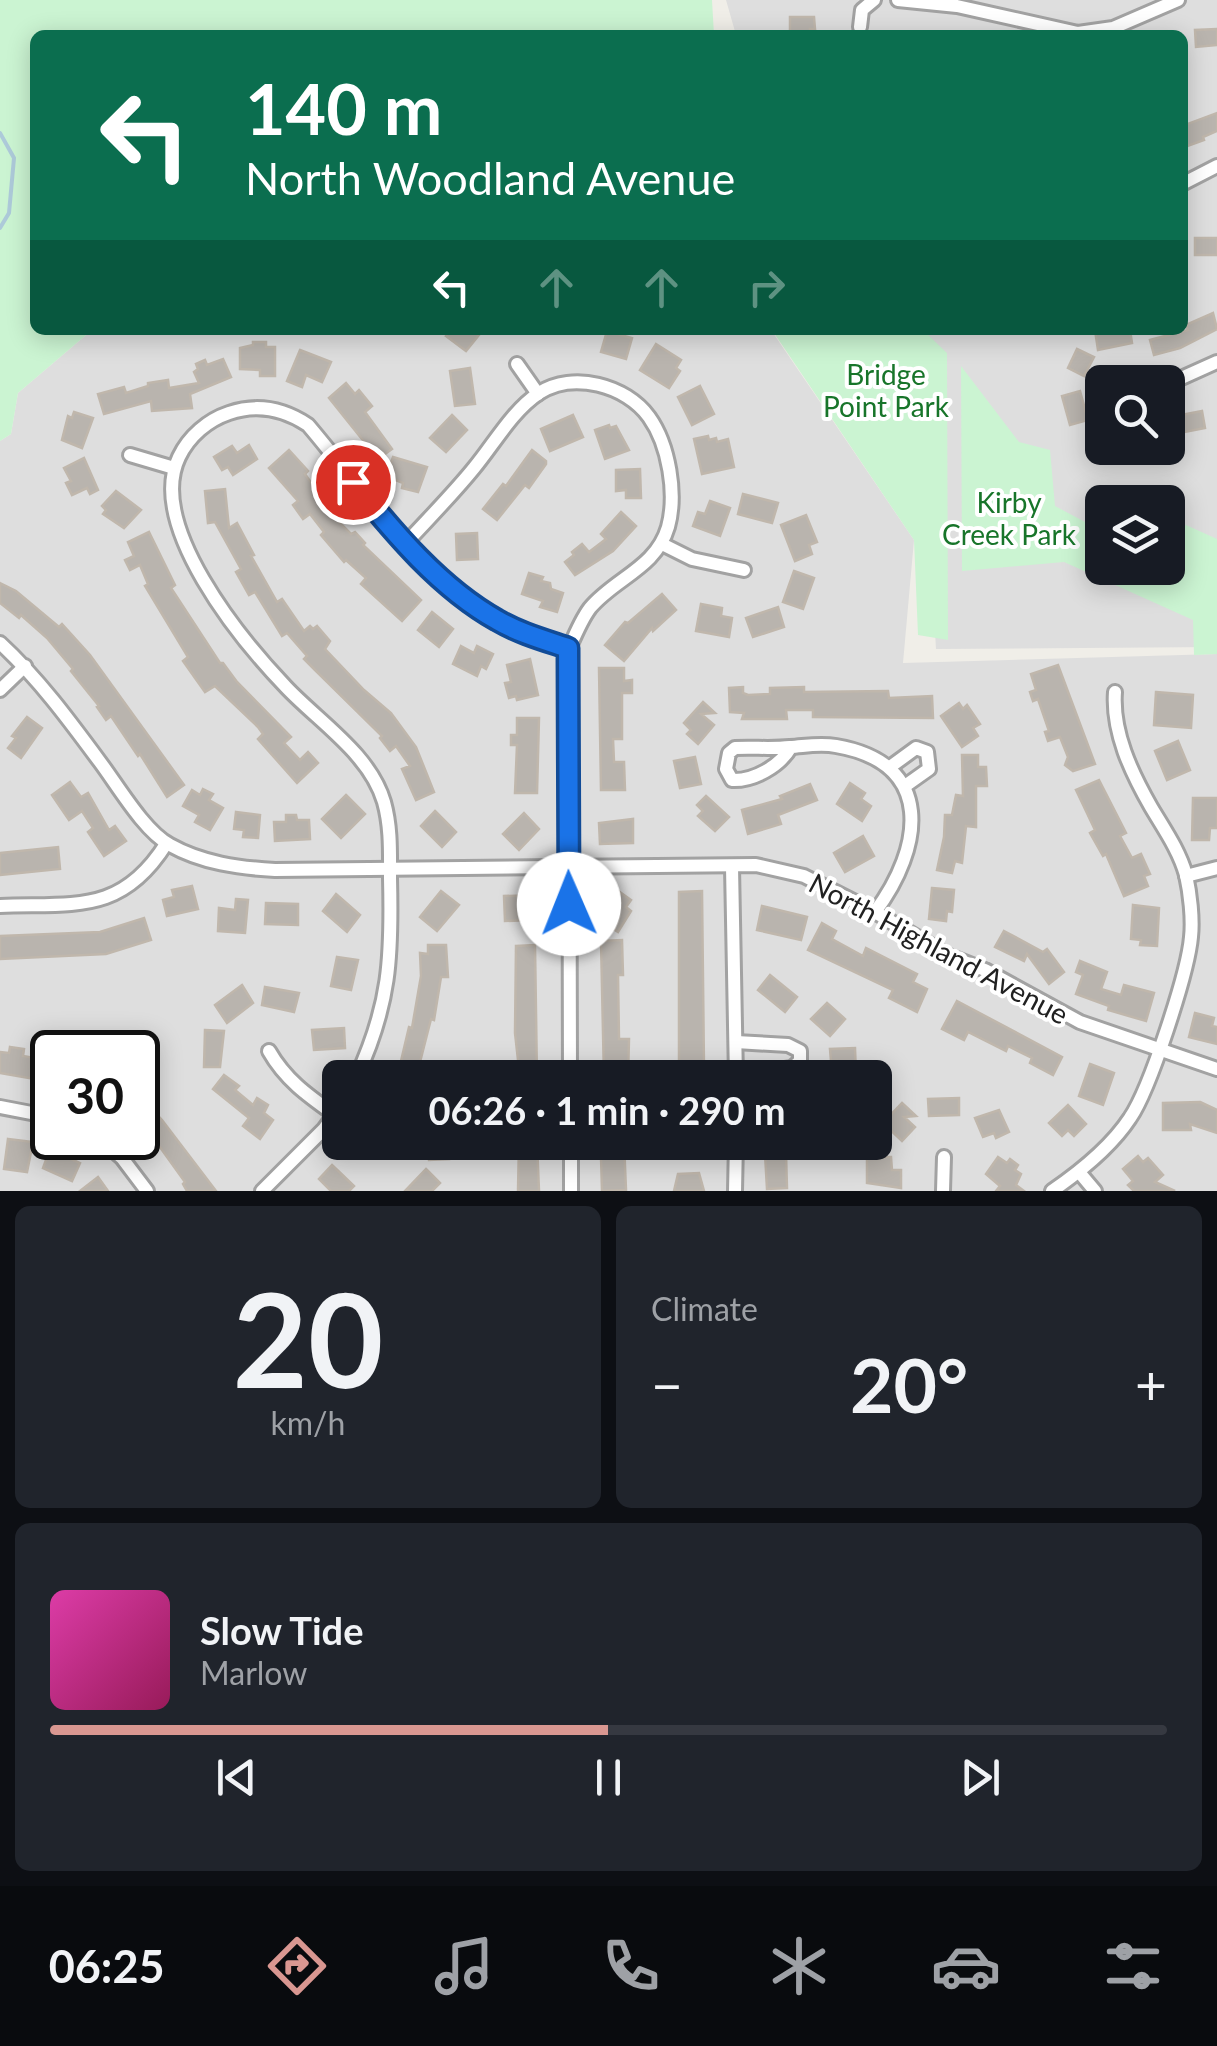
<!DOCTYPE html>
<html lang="en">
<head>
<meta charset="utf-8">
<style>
	:root { --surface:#171b24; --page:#20242c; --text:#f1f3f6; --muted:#9ea1a6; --line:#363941; --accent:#d99791 }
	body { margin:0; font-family:Lato,sans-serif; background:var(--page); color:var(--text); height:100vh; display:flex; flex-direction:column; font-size:38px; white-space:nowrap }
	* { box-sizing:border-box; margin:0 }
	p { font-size:32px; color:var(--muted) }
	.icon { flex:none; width:55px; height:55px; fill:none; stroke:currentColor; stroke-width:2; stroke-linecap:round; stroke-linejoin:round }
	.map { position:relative; height:1191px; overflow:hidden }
	.side { display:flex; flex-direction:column; gap:15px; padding:15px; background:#0d0f14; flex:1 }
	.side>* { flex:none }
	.hud { position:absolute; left:30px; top:30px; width:1158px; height:305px; border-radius:15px; box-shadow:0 5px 25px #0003; background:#0b6e4f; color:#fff; overflow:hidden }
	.controls { position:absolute; left:1085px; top:365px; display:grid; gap:20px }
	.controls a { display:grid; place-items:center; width:100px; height:100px; border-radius:15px; background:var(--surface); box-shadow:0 5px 25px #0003; font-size:50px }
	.speed { position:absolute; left:30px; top:1030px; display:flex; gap:20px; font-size:50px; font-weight:700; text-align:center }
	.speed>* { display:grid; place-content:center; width:130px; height:130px; border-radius:50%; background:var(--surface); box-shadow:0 5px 25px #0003; line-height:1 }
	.speed .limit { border:5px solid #111; border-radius:15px; background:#fff; color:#111 }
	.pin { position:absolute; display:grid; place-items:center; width:85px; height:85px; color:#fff; margin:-42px; border:5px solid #fff; border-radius:50%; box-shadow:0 2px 10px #0007 }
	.me { position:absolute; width:110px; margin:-55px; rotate:359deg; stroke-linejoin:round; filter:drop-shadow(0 0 8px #0008) }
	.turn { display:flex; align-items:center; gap:35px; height:210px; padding:0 50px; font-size:45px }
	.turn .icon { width:130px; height:130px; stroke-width:2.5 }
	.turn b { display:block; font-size:70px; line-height:85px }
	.lanes { display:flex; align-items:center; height:95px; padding:0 50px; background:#0003; justify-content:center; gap:50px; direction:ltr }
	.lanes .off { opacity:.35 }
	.big { font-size:75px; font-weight:700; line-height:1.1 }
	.side .card { flex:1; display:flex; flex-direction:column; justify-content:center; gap:15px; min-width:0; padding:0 35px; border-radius:15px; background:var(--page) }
	.side .dial { align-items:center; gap:0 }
	.dial b { font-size:130px; line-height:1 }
	.song { display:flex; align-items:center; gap:30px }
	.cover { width:120px; height:120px; border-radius:15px; background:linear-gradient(135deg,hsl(320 70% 55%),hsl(330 70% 35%)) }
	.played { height:10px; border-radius:5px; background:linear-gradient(90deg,var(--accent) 50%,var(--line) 50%) }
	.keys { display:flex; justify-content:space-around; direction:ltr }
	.heat { display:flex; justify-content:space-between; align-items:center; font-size:55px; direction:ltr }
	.side .tiles { flex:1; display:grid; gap:15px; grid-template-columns:1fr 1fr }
	.card:last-child { grid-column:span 2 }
	.trip { position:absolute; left:322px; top:1060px; width:570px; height:100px; border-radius:15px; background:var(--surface); box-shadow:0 5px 25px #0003; font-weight:700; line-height:100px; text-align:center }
	.tabs { display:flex; height:160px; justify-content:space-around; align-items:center; background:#090b0e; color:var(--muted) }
	.tabs .icon { width:70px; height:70px }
	.tabs .selected { color:var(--accent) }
	.tabs b { font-size:45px; color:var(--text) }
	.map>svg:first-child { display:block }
</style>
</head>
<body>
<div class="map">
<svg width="1217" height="1191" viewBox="0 0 1217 1191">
	<rect width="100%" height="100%" fill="#f0eee8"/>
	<g fill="#dedede" fill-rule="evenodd">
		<path d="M726,0h491v647l-281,2 -19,-319h265v-295h-446zM1102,382h66v66h-66zM1102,502h66v66h-66z"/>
		<path d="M92,330h679l143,210 -11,123 314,-9v537h-1217v-750l11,-7 7,-41zM52,1052h86v86h-86zM340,1078h535v64h-535z"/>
	</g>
	<g fill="#cbf4d2">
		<polygon points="0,0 712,0 714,35 35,35 35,330 92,330 18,393 11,434 0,441"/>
		<polygon points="772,330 923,330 947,353 948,640 918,635 914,540"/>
		<polygon points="961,366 1019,442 1050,450 1055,506 1102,531 1102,568 1168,568 1168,536 1186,525 1217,539 1217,654 1194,655 1193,620 1064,562 962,571"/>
	</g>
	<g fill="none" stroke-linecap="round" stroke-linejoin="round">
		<polyline stroke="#adcad9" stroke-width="4" points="0,133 14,158 9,213 0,228"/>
	</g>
	<g fill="#b9b4ae" stroke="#c0b7ac" stroke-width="2.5">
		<polygon points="790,17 814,17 815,29 810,29 811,35 790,35"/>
		<polygon points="1217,29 1217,45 1196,47 1195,30"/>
		<polygon points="1217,113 1217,131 1203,137 1204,140 1182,148 1182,126"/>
		<rect x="1195" y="238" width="22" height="17"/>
		<polygon points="1213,313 1217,329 1180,348 1154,355 1150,340 1188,330 1186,325"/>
		<polygon points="451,330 483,330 466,351 446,336"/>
		<polygon points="1095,330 1130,330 1132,343 1098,350"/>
		<polygon points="607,331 632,338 626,359 601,352"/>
		<polygon points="253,342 266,342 266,347 275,347 275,376 260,376 260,370 240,369 240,348 253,345"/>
		<polygon points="656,344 681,360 676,368 680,371 669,388 640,370"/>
		<polygon points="1077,349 1094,357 1084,376 1068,368"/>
		<polygon points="300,350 331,362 322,382 306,375 302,387 287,381"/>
		<polygon points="223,359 231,377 190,394 192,408 152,411 151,401 104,414 98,394 124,387 126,393 148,386 148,383 168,380 169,388 199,383 194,372 198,369 196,364 205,360 207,365"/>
		<polygon points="470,368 475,404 455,406 450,371"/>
		<polygon points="346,383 355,394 359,390 372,406 365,412 392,449 378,459 329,398"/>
		<polygon points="700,386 714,414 692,425 678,397"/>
		<polygon points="1080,391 1088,420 1070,425 1062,396"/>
		<polygon points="1202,411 1205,428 1179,433 1176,416"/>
		<polygon points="74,412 93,418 82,448 62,440 68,416 72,418"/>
		<polygon points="452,415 467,430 446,452 430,438"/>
		<polygon points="573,415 583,437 550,451 541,429"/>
		<polygon points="609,425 610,428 616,426 629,450 605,459 595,430"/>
		<polygon points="1095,427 1102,430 1102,449 1089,444"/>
		<polygon points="708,436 709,440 716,438 717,442 728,439 734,467 702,474 694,439"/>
		<polygon points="249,445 257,459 233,475 228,467 222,470 214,457 232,446 237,453"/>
		<polygon points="289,450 308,471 305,474 337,520 351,534 355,532 365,543 363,545 421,600 402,621 361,584 366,578 346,560 344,562 321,535 324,532 310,514 303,519 293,505 298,501 269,468"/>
		<polygon points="532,450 546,461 546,464 529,488 525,485 497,520 483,509 503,484 506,486"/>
		<polygon points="393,457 427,467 418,492 402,488 403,483 386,476"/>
		<polygon points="84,458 98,490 90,494 87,488 72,495 66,483 71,481 64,468"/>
		<polygon points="640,469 641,498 626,498 626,490 616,491 616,470"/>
		<polygon points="225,489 229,528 237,523 254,555 251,556 277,602 282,599 304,631 310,626 313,629 317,626 330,641 325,649 364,690 391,713 416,747 434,792 416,800 402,769 410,766 396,746 390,751 380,738 382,736 314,669 304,659 307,656 287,633 282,636 255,592 249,595 236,572 241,569 215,522 208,523 205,491"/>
		<polygon points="116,491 141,510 124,528 103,514 106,510 102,506"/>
		<polygon points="743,494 778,503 772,523 738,514"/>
		<polygon points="710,501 730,508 720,536 693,526 698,512 705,514"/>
		<polygon points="621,512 636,526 613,551 575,575 565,562 574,555 572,552 582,544 589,552 606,539 601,534"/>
		<polygon points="806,515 817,542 809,545 812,554 795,561 781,525"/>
		<polygon points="149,532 175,585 171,588 220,663 223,663 237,682 291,737 284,743 300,760 308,752 318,763 297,783 258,739 263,734 258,727 215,686 205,692 183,661 188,657 145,586 148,584 140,565 130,570 125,560 134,556 128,542"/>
		<polygon points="477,533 478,559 457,560 456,534"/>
		<polygon points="794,571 814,578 803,609 783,602"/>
		<polygon points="529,573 543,577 541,581 550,583 551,589 563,593 557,612 540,607 543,601 522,594"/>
		<polygon points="0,583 16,591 59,627 62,624 90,655 184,785 167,797 140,754 138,756 111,716 106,720 97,707 99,706 71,671 73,669 47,638 21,615 19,618 0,603"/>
		<polygon points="662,594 676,610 653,631 652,628 624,661 605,645 625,622 628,623"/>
		<polygon points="701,604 722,608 721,616 732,618 729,637 696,631"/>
		<polygon points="778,607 784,627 753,637 746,618"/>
		<polygon points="432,612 453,629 439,647 418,630"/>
		<polygon points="461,646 474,653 477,646 493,654 486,669 481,666 477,676 453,664"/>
		<polygon points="530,659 538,695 517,700 516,696 509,698 505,683 511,682 507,665"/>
		<polygon points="1058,665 1095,764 1073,771 1065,765 1068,757 1060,737 1048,741 1045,732 1049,731 1038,699 1033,701 1030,692 1036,690 1031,674"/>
		<polygon points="599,668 624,668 624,681 632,680 632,693 622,693 622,739 613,739 614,762 624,762 625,790 601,790"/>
		<polygon points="743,687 743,693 748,695 770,694 770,688 804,687 804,692 888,691 889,698 932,696 933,718 813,717 813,710 786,710 787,719 742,719 744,713 730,712 729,688"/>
		<polygon points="1156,692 1193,695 1191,728 1154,725"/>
		<polygon points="703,702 715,713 701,714 714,725 698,744 687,734 691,730 684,723"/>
		<polygon points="959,703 963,709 967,705 980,724 973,728 978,736 962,747 941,716"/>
		<polygon points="27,717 42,728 21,758 8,748 16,738 12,736"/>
		<polygon points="517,718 539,718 537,793 515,793 517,745 511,745 511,735 517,735"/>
		<polygon points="1178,741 1190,770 1167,780 1155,751"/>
		<polygon points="962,755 978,755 978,767 986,767 987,786 976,786 976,827 966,826 962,863 955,861 952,873 937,870 944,837 945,815 952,815 956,795 963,796"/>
		<polygon points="695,757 701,784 680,788 674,761"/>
		<polygon points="1099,780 1126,833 1120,836 1132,858 1141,854 1150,874 1144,876 1148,886 1124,896 1106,854 1103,856 1090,833 1095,830 1076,790"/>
		<polygon points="70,782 81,797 88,793 109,830 115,826 126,841 104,856 88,832 93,828 82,811 69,820 52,795"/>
		<polygon points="850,783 865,793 861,799 871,806 862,821 837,804"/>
		<polygon points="810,784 817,800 778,815 781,824 748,834 742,810 782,799 780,796"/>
		<polygon points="203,789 213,794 209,800 223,808 210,830 195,822 199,815 183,806 192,790 200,795"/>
		<polygon points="346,795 365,814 341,838 322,819"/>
		<polygon points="706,796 729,817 715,831 698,816 703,811 697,805"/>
		<polygon points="1193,798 1217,798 1217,828 1210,828 1209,840 1192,840"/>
		<polygon points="435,811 456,832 442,847 421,826"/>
		<polygon points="236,812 260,815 258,838 243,837 244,830 234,829"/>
		<polygon points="524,813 539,829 519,850 503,834"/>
		<polygon points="286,815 296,815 297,820 309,820 310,839 275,841 274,822 286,822"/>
		<polygon points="633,819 633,843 600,844 599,823"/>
		<polygon points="863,836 874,856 845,872 834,853"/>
		<polygon points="58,847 60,869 0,875 0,853"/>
		<polygon points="192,886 198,909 167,916 163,900 174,897 172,890"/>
		<polygon points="932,888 954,890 952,912 947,911 946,921 929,919"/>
		<polygon points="617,890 631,900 626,907 631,911 618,932 598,919"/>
		<polygon points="441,891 459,905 437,931 420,917"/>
		<polygon points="702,891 704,1068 679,1068 679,892"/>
		<polygon points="336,894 360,915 347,932 323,911"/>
		<polygon points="538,895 539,913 529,913 530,920 505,921 504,896"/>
		<polygon points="236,899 248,900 245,933 218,931 219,908 235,910"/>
		<polygon points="266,903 298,904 298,925 265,924"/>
		<polygon points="1133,905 1159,908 1157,946 1140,945 1141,940 1131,939"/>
		<polygon points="762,906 807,917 801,940 757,930"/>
		<polygon points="144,918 151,940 106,954 0,959 0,936 100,932"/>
		<polygon points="822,923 836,931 832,939 863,956 866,948 917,974 913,982 927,989 917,1012 889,998 893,990 808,950"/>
		<polygon points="1004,931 1043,952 1047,949 1064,972 1049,984 1027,954 1024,961 995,947"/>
		<polygon points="622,940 623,975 618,975 619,1039 629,1039 628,1078 604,1078 601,941"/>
		<polygon points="428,945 446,945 448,977 441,977 434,1020 431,1019 419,1066 401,1061 409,1027 412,1028 421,976 420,953 428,954"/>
		<polygon points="535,945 537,1078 520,1078 515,1033 516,946"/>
		<polygon points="337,957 358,960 351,990 331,986"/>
		<polygon points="1080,961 1107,972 1101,989 1121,995 1124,985 1154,993 1146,1021 1108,1010 1109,1006 1076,994 1083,975 1076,972"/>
		<polygon points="770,975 797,997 785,1012 758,990"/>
		<polygon points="242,985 253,1003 227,1023 215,1005"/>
		<polygon points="265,987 299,993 294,1012 262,1005"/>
		<polygon points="957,1001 1062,1057 1053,1075 1030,1063 1032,1058 1008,1046 1006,1051 968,1032 964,1040 942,1029"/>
		<polygon points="827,1003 845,1019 830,1036 811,1019"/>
		<polygon points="1195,1013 1214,1018 1212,1026 1217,1027 1217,1044 1189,1037"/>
		<polygon points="344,1028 345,1048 314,1050 312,1030"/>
		<polygon points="205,1030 224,1031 220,1067 204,1067"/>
		<polygon points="10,1047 24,1049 23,1056 52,1061 52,1082 0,1073 0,1052 9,1053"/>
		<polygon points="855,1048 856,1075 838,1075 837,1061 831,1061 830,1049"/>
		<polygon points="1090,1064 1114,1073 1103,1105 1079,1096"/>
		<polygon points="224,1075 239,1086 235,1090 253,1105 257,1098 268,1105 264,1113 273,1120 260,1139 243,1126 249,1118 213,1089"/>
		<polygon points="138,1094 162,1120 216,1191 187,1191 183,1184 185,1182 157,1143 138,1122"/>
		<polygon points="959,1098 959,1115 929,1116 928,1099"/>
		<polygon points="1200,1102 1217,1110 1217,1133 1190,1124 1191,1130 1163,1130 1163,1103"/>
		<polygon points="902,1103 916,1116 904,1117 915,1127 902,1141 883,1123"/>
		<polygon points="1068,1105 1086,1124 1074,1136 1068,1130 1062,1136 1049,1123"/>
		<polygon points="999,1110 1009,1132 996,1138 994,1133 983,1137 975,1118"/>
		<polygon points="8,1139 33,1142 27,1172 4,1169"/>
		<polygon points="427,1142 447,1142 449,1159 429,1160"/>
		<polygon points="519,1142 537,1142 539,1191 518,1191"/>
		<polygon points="605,1142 624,1142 626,1190 602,1191 601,1157 605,1157"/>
		<polygon points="679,1142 703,1142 703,1153 680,1154"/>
		<polygon points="50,1149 80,1163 72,1181 43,1168"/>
		<polygon points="786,1153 787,1188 767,1189 765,1154"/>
		<polygon points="1138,1156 1143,1162 1148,1158 1163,1175 1155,1182 1175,1191 1134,1191 1128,1185 1133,1181 1123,1169"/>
		<polygon points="867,1157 891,1157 892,1170 901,1170 901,1188 867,1183"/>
		<polygon points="998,1157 1007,1163 1010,1159 1018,1165 1015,1170 1021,1174 1016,1185 1024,1191 996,1191 1000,1186 986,1174"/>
		<polygon points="332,1165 354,1186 349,1191 331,1191 319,1179"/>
		<polygon points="426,1169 440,1183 432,1191 405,1191"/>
		<polygon points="699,1173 704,1191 674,1191 678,1174"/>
		<polygon points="98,1177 108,1191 80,1191"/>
	</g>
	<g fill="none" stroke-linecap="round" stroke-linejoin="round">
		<defs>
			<g id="minor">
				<polyline points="898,0 957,6 1078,33 1113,28 1178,0"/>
				<polyline points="860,27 862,10 874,0"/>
				<polyline points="1182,184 1217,166"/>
				<polyline points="517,364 538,394"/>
				<polyline points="1168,384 1217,362"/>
				<polyline points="130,455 174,468"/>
				<path d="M407,542c22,-24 46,-48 67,-74 20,-24 38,-57 65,-75 34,-22 87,-8 110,24 20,28 28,77 19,110 -12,41 -53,51 -78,81 -9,12 -15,27 -21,41l1,429"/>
				<polyline points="662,544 692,559 744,570"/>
				<path d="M0,643c38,35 69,77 100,119 18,24 44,69 70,83 32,18 69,23 105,25l481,-5 48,11 71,36 72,43 38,15 95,52 137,47"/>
				<polyline points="0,690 25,666"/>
				<path d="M791,747c-11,19 -37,34 -59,33l-6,-11 3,-16 6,-5c18,-1 37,1 55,-1 16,-1 30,-4 46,-1 100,17 87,102 39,166"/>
				<polyline points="890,767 916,748 927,752 929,769 905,786"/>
				<polyline points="732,867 736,1078"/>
				<polyline points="1186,876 1217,868"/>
				<path d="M0,906c74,-3 121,9 166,-62"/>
				<polyline points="736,1042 788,1045 800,1051 800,1061 792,1068 736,1076"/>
				<path d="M269,1051c17,30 41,46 69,66"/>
				<path d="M356,1078c34,-73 36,-121 34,-200 0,-26 1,-51 -6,-76 -14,-48 -65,-80 -98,-115 -45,-47 -140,-162 -107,-230 10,-21 29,-37 50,-44 29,-10 55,-4 79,12 58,68 109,149 188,195 23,13 48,20 73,29"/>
				<polyline points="0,1107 52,1117"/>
				<polyline points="99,1138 122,1158 147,1191"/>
				<polyline points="372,1142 382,1150"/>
				<polyline points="571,1142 571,1191"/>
				<polyline points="1079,1172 1095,1191"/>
				<polyline points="262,1191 324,1129 340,1107"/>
				<polyline points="735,1191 736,1142"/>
				<polyline points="943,1191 944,1157"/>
				<path d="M1052,1191c29,-20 59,-44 78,-73 20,-29 58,-146 61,-181 2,-18 -1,-44 -5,-62 -7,-25 -22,-46 -35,-68 -20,-35 -39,-75 -36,-115"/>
			</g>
		</defs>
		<use href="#minor" stroke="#a2a2a2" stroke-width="18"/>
		<use href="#minor" stroke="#fff" stroke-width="12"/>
	</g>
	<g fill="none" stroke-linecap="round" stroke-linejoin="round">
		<defs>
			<path id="route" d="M353,482c41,51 87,106 144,138 22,13 47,20 71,28l1,256"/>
		</defs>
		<use href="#route" stroke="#114b97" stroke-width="25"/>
		<use href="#route" stroke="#1a73e8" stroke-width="18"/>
	</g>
	<g text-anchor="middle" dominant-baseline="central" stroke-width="8" stroke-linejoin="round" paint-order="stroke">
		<g font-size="28" fill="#18752a" stroke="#fff">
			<text x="886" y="374">Bridge<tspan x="886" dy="32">Point Park</tspan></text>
			<text x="1009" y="502">Kirby<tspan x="1009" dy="32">Creek Park</tspan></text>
		</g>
		<g font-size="28" fill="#212121" stroke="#fff">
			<text transform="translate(939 948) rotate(28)">North Highland Avenue</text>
		</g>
	</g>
</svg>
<div class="controls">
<a><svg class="icon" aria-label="search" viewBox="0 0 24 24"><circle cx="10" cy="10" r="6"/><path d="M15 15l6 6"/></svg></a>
<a><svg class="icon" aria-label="layers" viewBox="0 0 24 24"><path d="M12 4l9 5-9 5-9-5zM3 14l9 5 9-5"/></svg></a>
</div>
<div class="speed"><div class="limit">30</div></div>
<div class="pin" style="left:353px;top:482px;background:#d93025"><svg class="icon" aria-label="arrive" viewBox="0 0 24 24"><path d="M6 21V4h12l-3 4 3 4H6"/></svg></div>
<svg class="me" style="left:569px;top:904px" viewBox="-20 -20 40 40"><circle r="19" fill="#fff"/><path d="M0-13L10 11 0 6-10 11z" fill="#1a73e8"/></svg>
<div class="trip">06:26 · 1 min · 290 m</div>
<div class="hud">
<div class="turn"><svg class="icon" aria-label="left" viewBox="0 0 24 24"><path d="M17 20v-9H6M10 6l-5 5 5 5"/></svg><div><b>140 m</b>North Woodland Avenue</div></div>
<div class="lanes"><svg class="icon" aria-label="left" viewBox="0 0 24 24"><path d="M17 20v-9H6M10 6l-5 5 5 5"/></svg><svg class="icon off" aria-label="ahead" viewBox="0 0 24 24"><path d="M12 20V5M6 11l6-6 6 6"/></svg><svg class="icon off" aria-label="ahead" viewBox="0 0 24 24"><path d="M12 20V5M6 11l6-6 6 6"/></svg><svg class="icon off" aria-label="right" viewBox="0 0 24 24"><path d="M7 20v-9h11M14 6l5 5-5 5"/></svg></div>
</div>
</div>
<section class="side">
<div class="tiles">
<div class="card dial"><b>20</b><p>km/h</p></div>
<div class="card"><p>Climate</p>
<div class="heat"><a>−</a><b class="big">20°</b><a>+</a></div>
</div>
<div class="card">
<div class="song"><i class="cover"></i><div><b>Slow Tide</b><p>Marlow</p></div></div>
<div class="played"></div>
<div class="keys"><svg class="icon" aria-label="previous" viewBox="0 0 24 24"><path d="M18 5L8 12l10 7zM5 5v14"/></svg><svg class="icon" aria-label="pause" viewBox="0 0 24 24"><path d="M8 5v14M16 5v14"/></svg><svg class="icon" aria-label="next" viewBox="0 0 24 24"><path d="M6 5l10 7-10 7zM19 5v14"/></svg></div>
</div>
</div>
</section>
<nav class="tabs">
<b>06:25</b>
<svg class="icon selected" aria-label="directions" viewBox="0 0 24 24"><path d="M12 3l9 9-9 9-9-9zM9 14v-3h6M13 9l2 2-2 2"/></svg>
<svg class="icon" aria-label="music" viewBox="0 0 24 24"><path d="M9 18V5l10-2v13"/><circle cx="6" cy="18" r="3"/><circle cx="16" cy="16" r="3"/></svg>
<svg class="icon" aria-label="phone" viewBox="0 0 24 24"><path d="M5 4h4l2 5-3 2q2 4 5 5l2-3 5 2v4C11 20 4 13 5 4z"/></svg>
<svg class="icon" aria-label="climate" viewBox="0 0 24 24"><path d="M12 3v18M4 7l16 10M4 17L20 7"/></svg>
<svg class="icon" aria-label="car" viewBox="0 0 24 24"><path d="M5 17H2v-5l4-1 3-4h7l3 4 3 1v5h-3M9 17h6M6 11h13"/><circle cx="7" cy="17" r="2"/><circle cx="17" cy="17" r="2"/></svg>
<svg class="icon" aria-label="filters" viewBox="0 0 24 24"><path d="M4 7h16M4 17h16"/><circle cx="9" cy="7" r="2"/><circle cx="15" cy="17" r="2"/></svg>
</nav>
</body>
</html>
